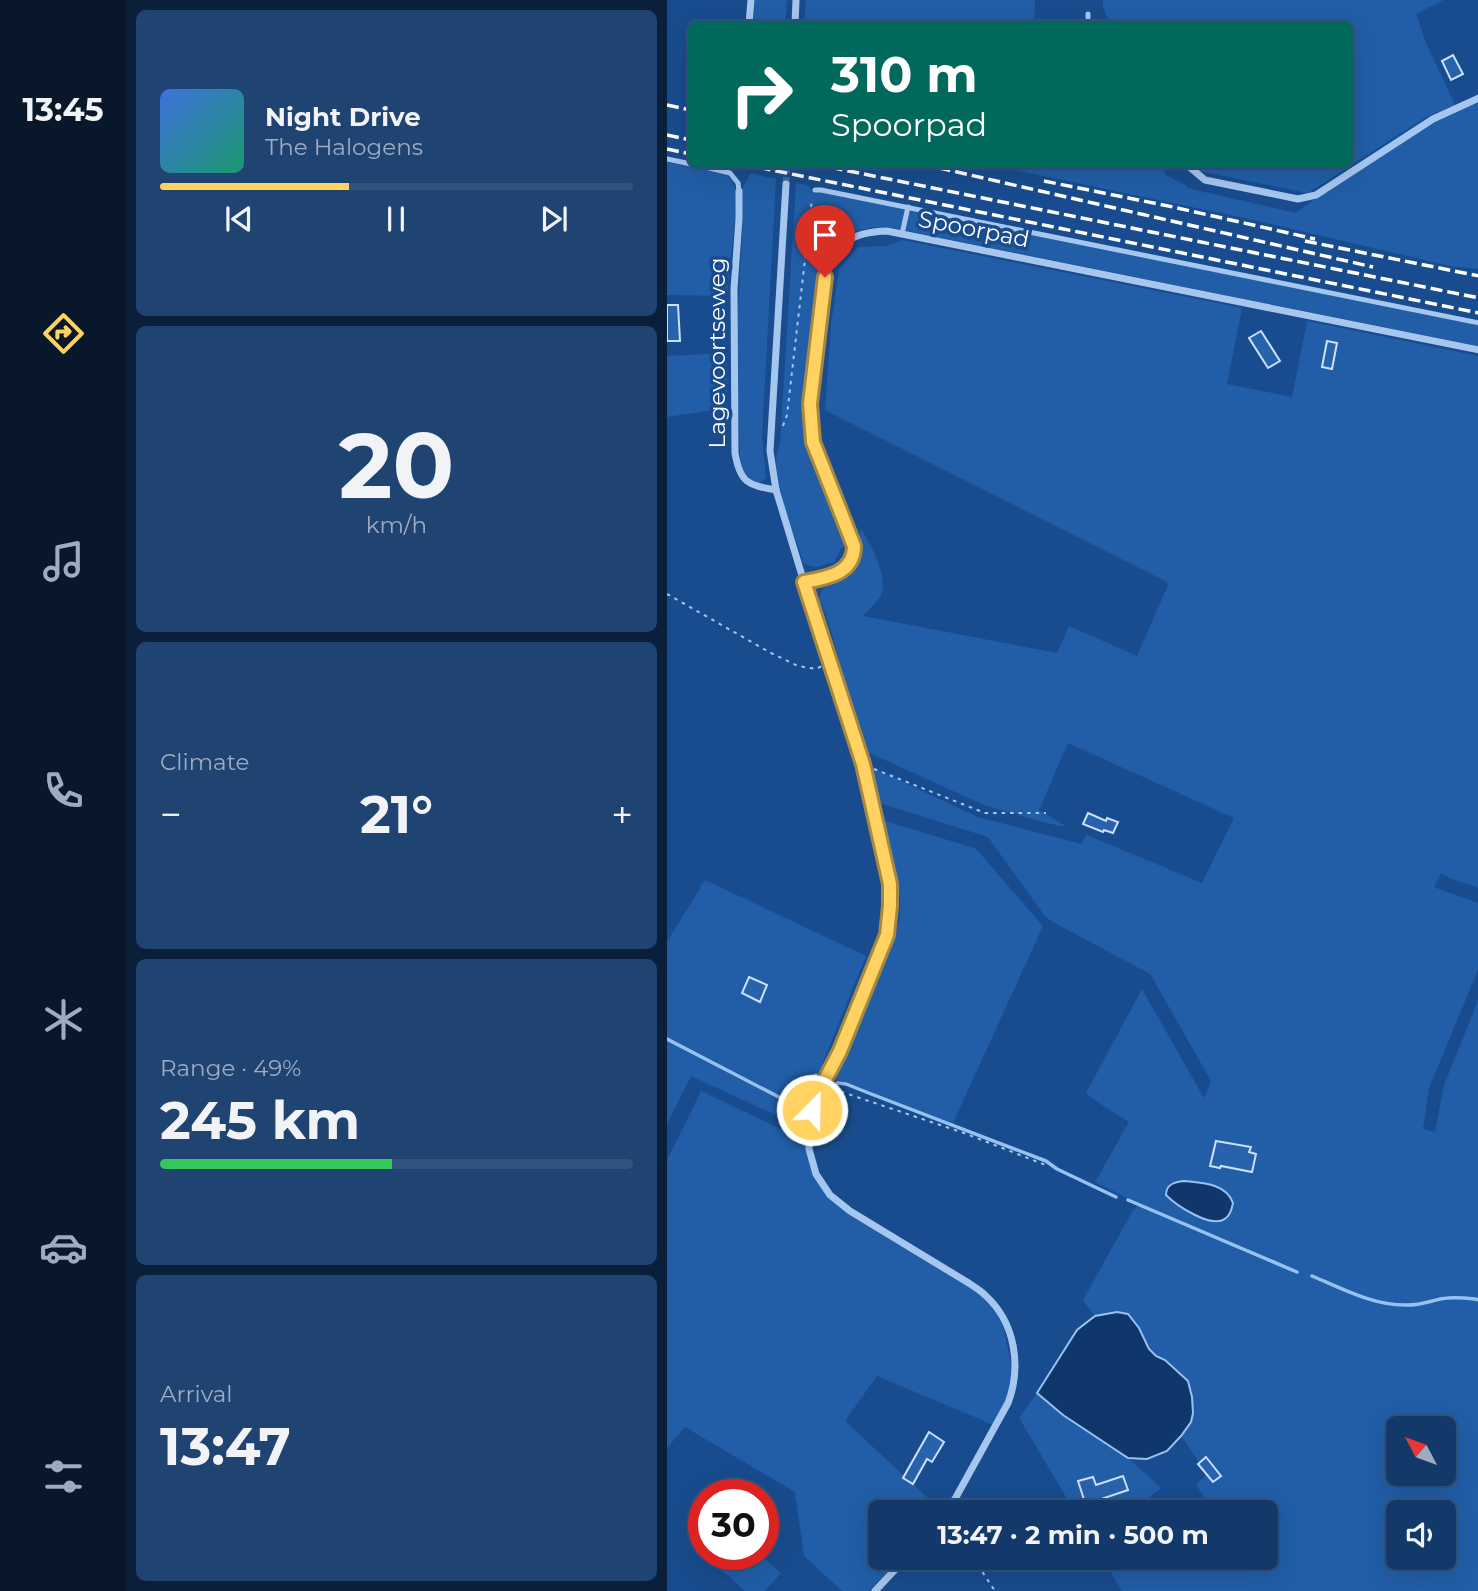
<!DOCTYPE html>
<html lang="en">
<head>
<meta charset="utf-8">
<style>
	:root { --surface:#13396a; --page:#204472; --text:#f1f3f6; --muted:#9dacc1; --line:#32537e; --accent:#ffd262 }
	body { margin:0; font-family:Montserrat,sans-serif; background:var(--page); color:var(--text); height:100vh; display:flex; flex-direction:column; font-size:26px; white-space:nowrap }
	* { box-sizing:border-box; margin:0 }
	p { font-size:23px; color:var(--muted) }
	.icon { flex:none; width:38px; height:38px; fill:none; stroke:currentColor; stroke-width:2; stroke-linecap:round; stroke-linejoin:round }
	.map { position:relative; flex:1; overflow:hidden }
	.side { display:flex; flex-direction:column; gap:10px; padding:10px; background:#0a1f3a; width:541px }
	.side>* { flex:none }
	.guide { position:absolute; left:21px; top:21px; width:665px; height:147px; border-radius:10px; box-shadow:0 7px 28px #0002,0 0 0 2px var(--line); background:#00695c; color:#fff; overflow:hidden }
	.needle { width:46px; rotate:311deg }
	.buttons { position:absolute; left:719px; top:1416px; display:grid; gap:14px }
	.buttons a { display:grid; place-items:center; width:70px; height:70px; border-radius:10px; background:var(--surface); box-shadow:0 7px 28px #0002,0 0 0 2px var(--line); font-size:35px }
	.speed { position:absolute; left:21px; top:1479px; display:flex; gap:14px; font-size:35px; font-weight:700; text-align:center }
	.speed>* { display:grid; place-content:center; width:91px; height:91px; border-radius:50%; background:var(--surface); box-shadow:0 7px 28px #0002,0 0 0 2px var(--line); line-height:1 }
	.speed .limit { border:10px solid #d22; background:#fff; color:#111 }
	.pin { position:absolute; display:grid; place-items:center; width:60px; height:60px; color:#fff; margin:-72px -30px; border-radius:50% 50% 50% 0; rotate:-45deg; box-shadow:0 0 7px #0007 }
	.pin .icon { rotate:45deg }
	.me { position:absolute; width:77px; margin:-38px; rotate:23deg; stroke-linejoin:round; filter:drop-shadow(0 0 5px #0008) }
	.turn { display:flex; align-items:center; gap:24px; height:147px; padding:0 28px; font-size:32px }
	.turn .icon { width:91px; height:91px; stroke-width:2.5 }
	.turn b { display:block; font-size:49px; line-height:60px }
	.big { font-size:52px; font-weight:700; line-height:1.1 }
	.side .card { flex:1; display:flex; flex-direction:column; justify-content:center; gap:10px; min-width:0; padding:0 24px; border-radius:10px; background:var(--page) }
	.side .dial { align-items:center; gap:0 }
	.dial b { font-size:91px; line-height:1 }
	.song { display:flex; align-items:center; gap:21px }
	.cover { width:84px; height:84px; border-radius:10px; background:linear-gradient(135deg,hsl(220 70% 55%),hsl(160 70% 35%)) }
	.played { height:7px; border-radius:4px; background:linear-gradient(90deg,var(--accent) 40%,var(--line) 40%) }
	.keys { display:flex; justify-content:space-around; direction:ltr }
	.heat { display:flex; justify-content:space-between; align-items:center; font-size:38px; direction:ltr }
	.charge { height:10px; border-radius:5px; background:linear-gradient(90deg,#34c759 49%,var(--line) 0) }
	.trip { position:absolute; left:201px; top:1500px; width:410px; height:70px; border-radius:10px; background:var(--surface); box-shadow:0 7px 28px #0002,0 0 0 2px var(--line); font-weight:700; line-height:70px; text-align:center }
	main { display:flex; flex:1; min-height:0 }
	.tab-bar { display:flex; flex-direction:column; width:126px; justify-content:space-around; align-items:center; background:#08172a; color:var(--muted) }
	.tab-bar .icon { width:49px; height:49px }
	.tab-bar .current { color:var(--accent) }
	.tab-bar b { font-size:32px; color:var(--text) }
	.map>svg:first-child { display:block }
</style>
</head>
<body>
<main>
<nav class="tab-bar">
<b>13:45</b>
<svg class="icon current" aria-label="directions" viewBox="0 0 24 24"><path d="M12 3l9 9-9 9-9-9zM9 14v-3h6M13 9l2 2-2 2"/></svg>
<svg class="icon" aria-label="music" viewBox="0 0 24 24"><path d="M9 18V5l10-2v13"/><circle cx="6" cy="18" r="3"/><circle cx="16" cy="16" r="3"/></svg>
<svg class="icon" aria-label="phone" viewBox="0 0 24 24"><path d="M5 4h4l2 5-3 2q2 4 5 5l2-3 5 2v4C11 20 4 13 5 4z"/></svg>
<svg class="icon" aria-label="climate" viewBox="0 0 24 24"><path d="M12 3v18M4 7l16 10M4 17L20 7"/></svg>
<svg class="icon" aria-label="car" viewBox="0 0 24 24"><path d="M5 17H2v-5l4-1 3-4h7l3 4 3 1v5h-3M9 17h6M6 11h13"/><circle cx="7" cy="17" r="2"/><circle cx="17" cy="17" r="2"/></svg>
<svg class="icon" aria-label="filters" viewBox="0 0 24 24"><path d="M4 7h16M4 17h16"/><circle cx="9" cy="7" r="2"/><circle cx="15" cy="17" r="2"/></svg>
</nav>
<section class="side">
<div class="card">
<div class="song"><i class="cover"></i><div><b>Night Drive</b><p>The Halogens</p></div></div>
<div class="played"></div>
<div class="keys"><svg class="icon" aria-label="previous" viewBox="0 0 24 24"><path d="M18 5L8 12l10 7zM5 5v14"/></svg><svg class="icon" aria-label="pause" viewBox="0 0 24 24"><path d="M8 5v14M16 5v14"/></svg><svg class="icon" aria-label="next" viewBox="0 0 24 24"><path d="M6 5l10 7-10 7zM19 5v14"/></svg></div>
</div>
<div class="card dial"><b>20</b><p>km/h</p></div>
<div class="card"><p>Climate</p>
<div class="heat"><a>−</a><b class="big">21°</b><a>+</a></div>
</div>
<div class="card"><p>Range · 49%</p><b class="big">245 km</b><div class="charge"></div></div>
<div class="card"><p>Arrival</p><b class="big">13:47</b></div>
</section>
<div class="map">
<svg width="812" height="1591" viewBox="0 0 812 1591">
	<rect width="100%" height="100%" fill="#194c8e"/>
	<g fill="#215ea7" fill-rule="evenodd">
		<polygon points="88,0 120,0 118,24 86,24"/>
		<polygon points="139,0 368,0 367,24 137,24"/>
		<polygon points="436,0 776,0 749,14 759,43 788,105 759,117 641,193 531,171 527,165 682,164 682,24 443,24 436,6"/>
		<polygon points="811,100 811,269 783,266 587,220 324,165 493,165 499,175 520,186 520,188 629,213 649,198 769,119"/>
		<polygon points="0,162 57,173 64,179 69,190 68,221 60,296 0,295"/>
		<path d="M83,173l26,6 -14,257 4,42 -7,5c-13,-5 -17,-13 -19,-26l-4,-111 7,-127 -1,-30z"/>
		<path d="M129,183l11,2 6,6 665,134v21l-590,-119c-40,0 -56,12 -68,49l-14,127c-1,51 23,95 42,141l-7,5 -7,13 -18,5 -12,-3c-9,-30 -38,-91 -24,-120z"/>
		<path d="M235,240l340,68 -15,76 65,13 15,-76 171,35v532l-28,-10 -9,-5 -7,14 44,16v67l-49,118 -6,41 12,3 9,-47 34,-84v590h-356l-20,-33h163v-46h-50l-19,-27 11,-11 -26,-38 10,-13 -26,-63c-18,-8 -16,-16 -25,-30 -5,-7 -16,-12 -23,-18l-22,4 -12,-16 49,-88 7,-8 -44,-22 34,-60 -33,-21 -10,-8 56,-104 62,109 7,-17 -61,-107 -99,-53 -7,-6 -56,-78 -112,-35 -9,-35 2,-1 109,51 103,27 6,-9 115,48 32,-65 -166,-75 -29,67 28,17 -16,-3 -65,-18 -123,-56 -31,-116 -8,-25 -6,-9 5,-11 13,-8 13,-5 7,-9 5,-39c9,17 28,47 20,67 -4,8 -13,14 -18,21l194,37 12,-27 68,30 31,-71 -1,-3 -342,-172 6,-85 8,-56 19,-22 28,-1zM517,1181l30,5 -3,34 -24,-9 -12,-29zM732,1428h45v46h-45zM732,1512h45v46h-45z"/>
		<polygon points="60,353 60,408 0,417 0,356"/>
		<path d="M215,820l92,28 4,3 65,75 -90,197 -118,-41 64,-160c5,-42 -12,-64 -17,-102z"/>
		<polygon points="38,880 199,956 144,1092 139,1110 139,1129 24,1076 0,1124 0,942"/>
		<path d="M34,1091l105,50c4,20 6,36 19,52l158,101 15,21 6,15 8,38 -1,16 -15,42 -119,-50 -32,45 97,90 -61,1v46h20l-32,33h-27l-38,-35 -9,-64 -110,-65 -18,21v-288z"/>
		<polygon points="370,1393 396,1415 433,1440 456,1454 494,1488 483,1496 496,1512 408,1512 352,1418"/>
		<polygon points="37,1554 92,1554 114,1573 98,1591 78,1591"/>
	</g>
	<g fill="#10376b" stroke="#97c1f1" stroke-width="2">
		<path d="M517,1181c18,2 42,2 49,22 -1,5 -3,12 -7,15 -14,12 -50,-13 -60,-23 0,-11 9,-13 18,-14z"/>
		<polygon points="450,1312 461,1314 472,1328 482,1349 489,1356 498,1360 521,1381 525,1397 526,1413 524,1422 514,1436 500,1451 480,1459 461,1458 396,1415 370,1393 410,1330 428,1316"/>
	</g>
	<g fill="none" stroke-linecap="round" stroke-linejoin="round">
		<g stroke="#97c1f1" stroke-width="3.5">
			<path d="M0,1039l131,68c10,-7 9,-24 18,-32"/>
			<polyline points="170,1083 179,1084 199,1092 379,1161 390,1169 449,1197"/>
			<polyline points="461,1200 630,1272"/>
			<path d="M645,1276c29,12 60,29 93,29 17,1 28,-6 43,-7 9,-1 18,0 27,1l4,1"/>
		</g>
	</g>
	<g fill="#2763ac" stroke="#cbe0fa" stroke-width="2">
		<polygon points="786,55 796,74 784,80 775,61"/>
		<polygon points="0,305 11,305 13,341 0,341"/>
		<polygon points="594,331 613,361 601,368 582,338"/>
		<polygon points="660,341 670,343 665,369 655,367"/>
		<polygon points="421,813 439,821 440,818 451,822 446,833 437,830 436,832 416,824"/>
		<polygon points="82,977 100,985 93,1002 75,993"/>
		<polygon points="549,1141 584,1147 582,1152 589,1154 585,1172 554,1166 553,1168 543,1166"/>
		<polygon points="262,1432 277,1442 265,1462 260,1459 246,1484 236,1478"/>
		<polygon points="539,1457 554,1476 546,1482 531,1464"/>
		<polygon points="456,1476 461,1490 434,1499 439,1512 421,1512 411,1481 426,1477 429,1485"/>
	</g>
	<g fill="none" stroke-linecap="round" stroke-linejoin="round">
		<polyline stroke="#3c679f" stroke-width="7" stroke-dasharray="7 3.5" stroke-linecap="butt" points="119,184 120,164"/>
		<g stroke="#a5c6ee" stroke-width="2" stroke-dasharray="3.5 5" stroke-linecap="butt">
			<polyline points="116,426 120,415 145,199"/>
			<polyline points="0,594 104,653 131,666 149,669 155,666"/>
			<polyline points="207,769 318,813 379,813"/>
			<polyline points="166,1089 297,1133 381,1166"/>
			<polyline points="306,1558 328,1591"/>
		</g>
		<g stroke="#a5c6ee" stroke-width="5">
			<polyline points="421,14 421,24"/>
			<polyline points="0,159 24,164"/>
			<polyline points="26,164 63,173 71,183 72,191"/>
			<polyline points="148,190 154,190 812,323"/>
			<polyline points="235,234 241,207"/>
		</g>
		<g stroke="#a5c6ee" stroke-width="7">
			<polyline points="82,24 84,0"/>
			<polyline points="128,24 129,0"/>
			<polyline points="519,164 538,180 631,199 649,195 766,119 812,98"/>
			<path d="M119,184l-16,267 6,39 28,92 59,182 27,120v22l-3,29 -47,116 -24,46 -7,27v25l7,25 14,21 20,16 117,71c6,4 13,8 18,13 30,27 37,71 23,108l-53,96 -10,13"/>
			<path d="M72,191v28l-5,70 1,164c5,30 13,32 41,37"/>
			<path d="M137,582c22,-4 50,-8 50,-36l-40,-104 -3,-22 -1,-16 15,-127c9,-34 27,-45 62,-46l592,119"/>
			<polyline points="208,1591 239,1558"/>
		</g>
		<g stroke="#fff" stroke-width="3.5" stroke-dasharray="12 5" stroke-linecap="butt">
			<polyline points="0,105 24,110"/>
			<polyline points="0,135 24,140"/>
			<polyline points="0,149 24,154"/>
			<polyline points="75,164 812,313"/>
			<polyline points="147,164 812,298"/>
			<polyline points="255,164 706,267"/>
			<polyline points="377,181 506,207 648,239"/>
			<polyline points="638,241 812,276"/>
		</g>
	</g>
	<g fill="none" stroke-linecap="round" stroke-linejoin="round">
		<defs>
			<path id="route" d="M145,1110l4,-13 24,-46 47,-116 3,-29v-22l-27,-120 -59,-182c22,-4 50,-8 50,-36l-41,-104 -3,-38 15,-127"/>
		</defs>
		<use href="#route" stroke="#a68840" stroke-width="18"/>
		<use href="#route" stroke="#ffd262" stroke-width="12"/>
	</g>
	<g text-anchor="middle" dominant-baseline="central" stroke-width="7" stroke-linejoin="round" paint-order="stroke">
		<g font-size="23" fill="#fff" stroke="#194c8e">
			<text transform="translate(307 229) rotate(11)">Spoorpad</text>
			<text transform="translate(50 353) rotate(-90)">Lagevoortseweg</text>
		</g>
	</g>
</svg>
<div class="buttons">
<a><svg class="needle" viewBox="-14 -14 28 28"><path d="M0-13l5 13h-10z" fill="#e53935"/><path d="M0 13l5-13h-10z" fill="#9dacc1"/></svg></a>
<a><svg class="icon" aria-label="sound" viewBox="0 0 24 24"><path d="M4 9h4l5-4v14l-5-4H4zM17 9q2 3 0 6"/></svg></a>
</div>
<div class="speed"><div class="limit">30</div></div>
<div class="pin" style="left:158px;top:277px;background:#d93025"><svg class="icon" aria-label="arrive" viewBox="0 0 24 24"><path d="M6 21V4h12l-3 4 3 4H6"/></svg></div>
<svg class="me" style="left:145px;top:1110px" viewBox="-20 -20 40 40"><circle r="17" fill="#ffd262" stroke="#fff" stroke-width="3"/><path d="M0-11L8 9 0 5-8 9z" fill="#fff"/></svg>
<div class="trip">13:47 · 2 min · 500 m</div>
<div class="guide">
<div class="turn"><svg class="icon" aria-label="right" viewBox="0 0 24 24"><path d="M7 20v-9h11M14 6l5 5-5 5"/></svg><div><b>310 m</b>Spoorpad</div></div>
</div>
</div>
</main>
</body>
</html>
